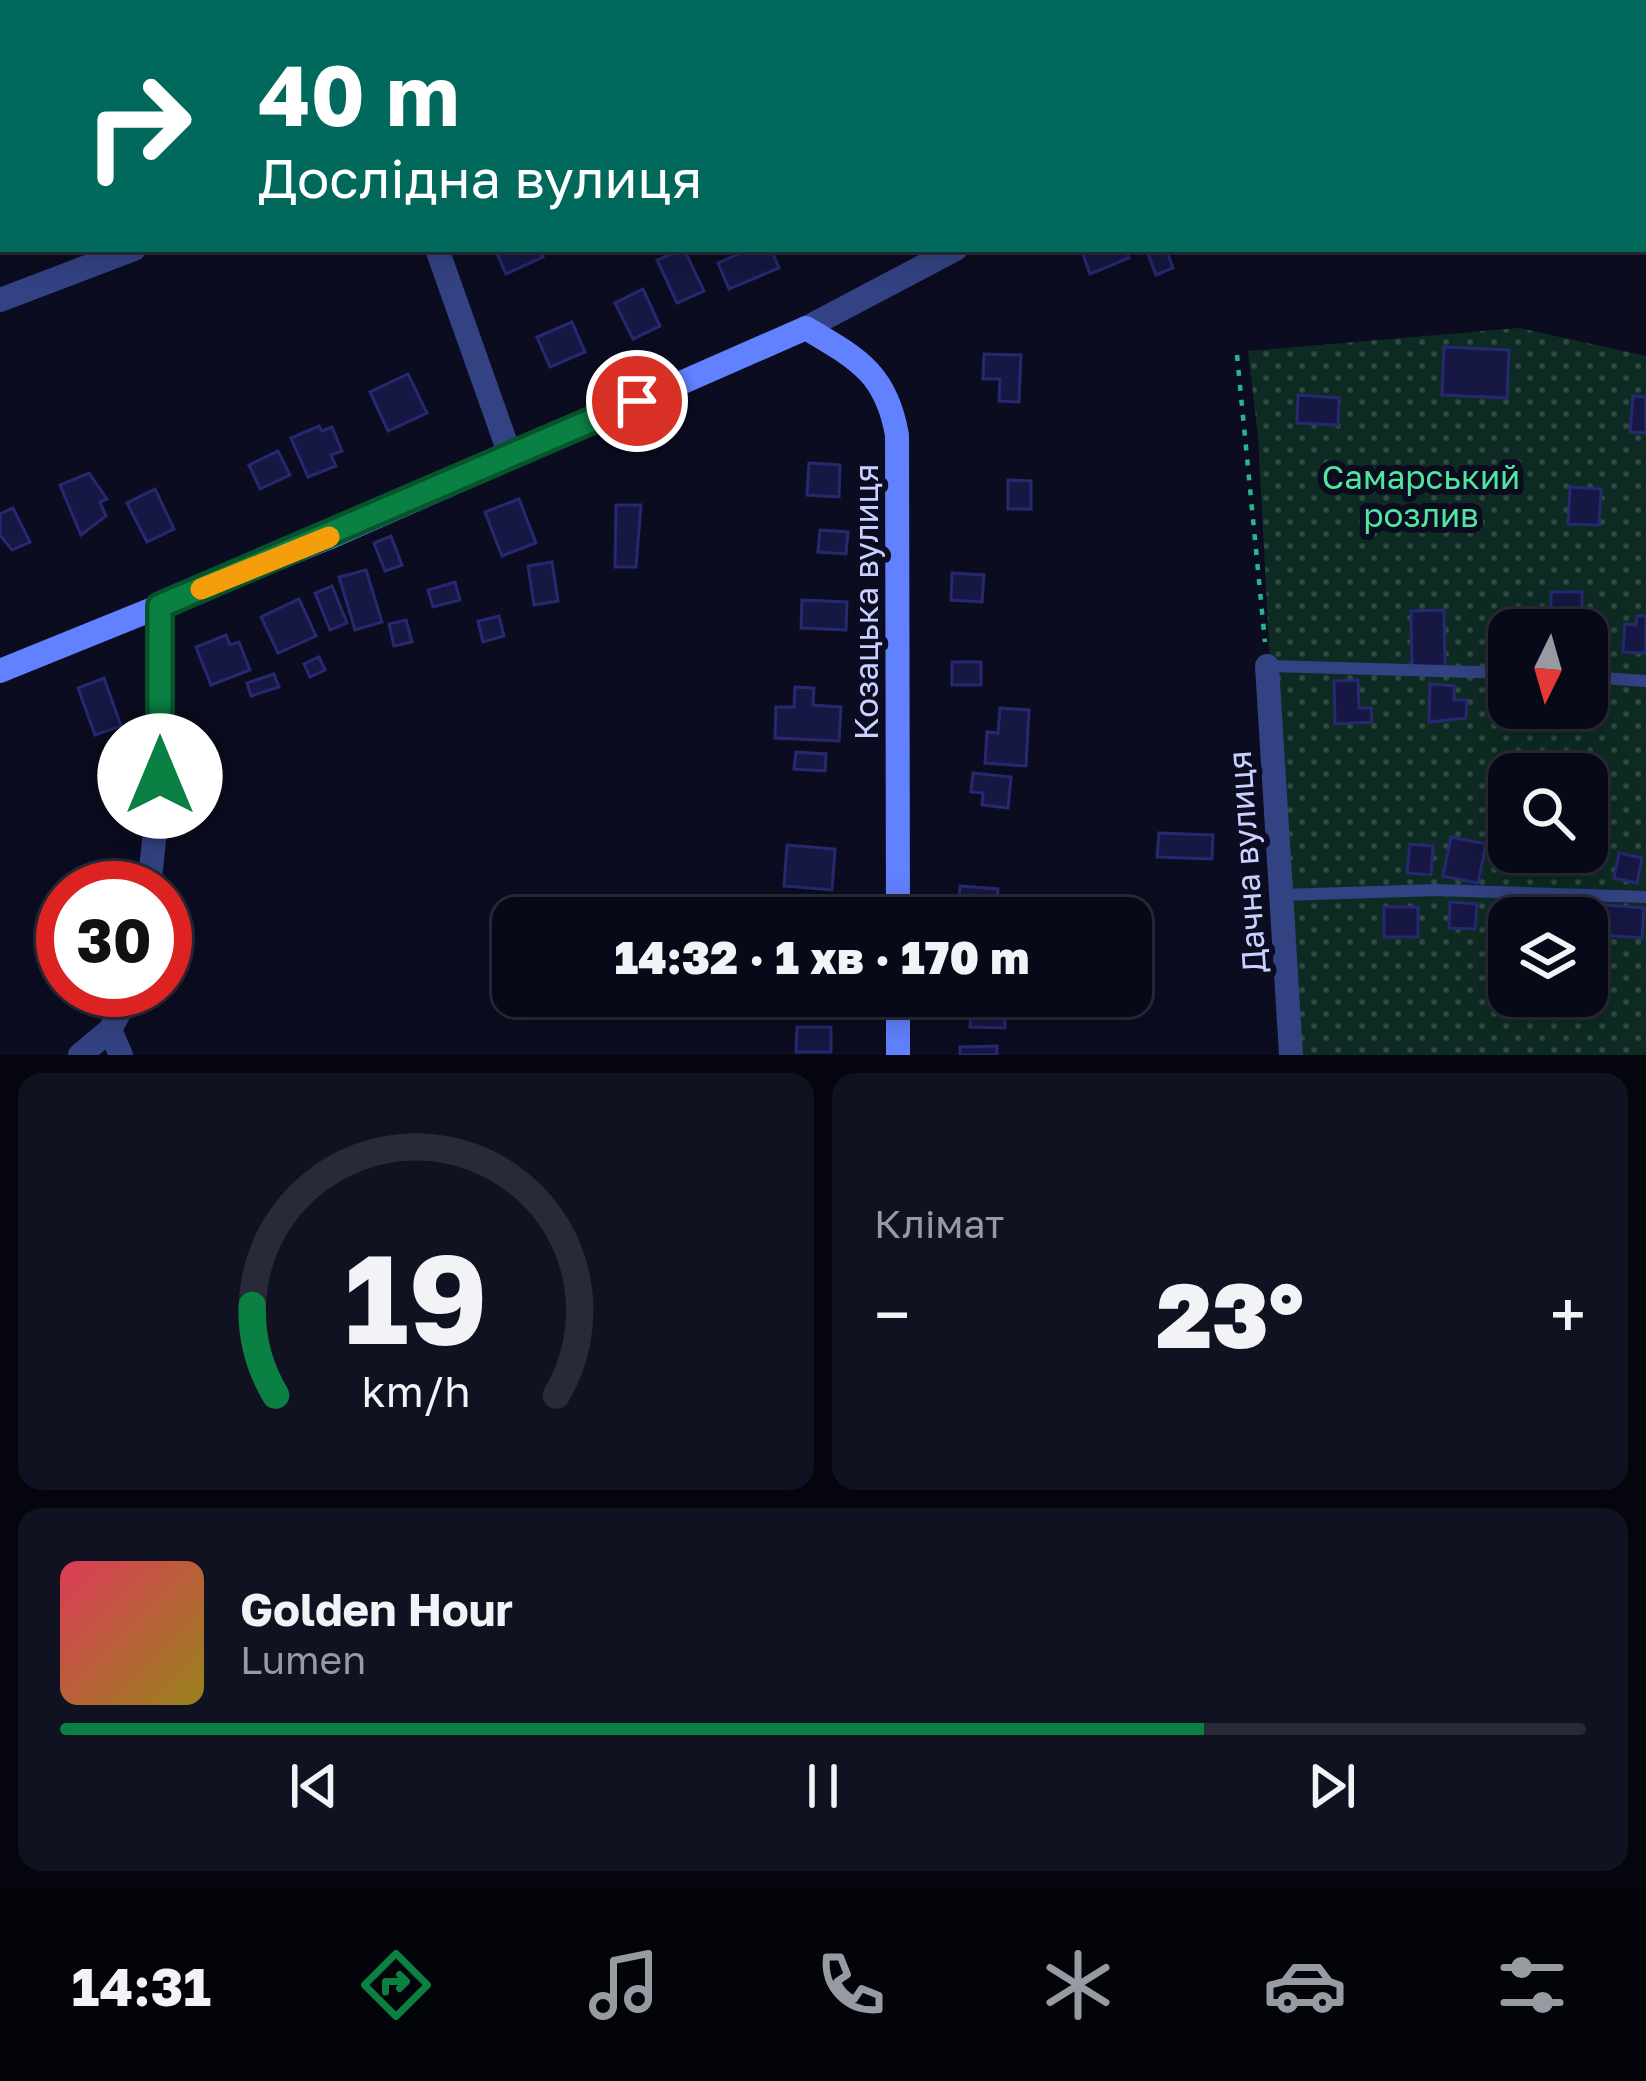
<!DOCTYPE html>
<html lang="uk">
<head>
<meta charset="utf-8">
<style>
	:root { --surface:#080918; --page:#111221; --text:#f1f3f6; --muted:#989aa2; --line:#292a37; --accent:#0b8043 }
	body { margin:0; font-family:"Golos Text",sans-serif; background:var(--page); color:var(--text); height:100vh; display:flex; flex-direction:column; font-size:45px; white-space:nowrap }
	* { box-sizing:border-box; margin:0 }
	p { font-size:39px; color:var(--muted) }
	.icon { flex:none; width:66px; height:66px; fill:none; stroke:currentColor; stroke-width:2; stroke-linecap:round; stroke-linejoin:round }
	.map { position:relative; height:1055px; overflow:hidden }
	.details { display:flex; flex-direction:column; gap:18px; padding:18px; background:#04050d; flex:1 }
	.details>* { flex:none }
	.hud { position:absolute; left:0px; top:0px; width:1647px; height:252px; box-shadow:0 6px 30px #0003,0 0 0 3px var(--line); background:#00695c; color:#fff; overflow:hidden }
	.needle { width:78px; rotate:185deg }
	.buttons { position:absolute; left:1488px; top:609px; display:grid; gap:24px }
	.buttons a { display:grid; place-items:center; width:120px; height:120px; border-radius:24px; background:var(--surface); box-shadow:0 6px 30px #0003,0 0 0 3px var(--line); font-size:60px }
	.speed { position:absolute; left:36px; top:861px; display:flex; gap:24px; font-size:60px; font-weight:700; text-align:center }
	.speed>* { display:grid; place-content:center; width:156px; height:156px; border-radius:50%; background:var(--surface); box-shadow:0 6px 30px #0003,0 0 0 3px var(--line); line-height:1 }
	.speed .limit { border:18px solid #d22; background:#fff; color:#111 }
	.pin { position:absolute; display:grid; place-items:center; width:102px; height:102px; color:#fff; margin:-51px; border:6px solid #fff; border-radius:50%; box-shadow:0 3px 12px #0007 }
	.me { position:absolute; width:132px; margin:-66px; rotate:0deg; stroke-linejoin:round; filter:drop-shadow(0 0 9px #0008) }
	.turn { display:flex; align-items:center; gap:42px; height:252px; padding:0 60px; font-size:54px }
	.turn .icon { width:156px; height:156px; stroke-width:2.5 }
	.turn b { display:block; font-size:84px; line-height:102px }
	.big { font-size:90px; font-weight:800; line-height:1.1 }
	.details .card { flex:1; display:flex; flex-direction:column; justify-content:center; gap:18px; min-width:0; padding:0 42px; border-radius:24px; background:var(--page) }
	.details .dial { align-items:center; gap:0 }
	.dial svg { height:312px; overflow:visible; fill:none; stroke:var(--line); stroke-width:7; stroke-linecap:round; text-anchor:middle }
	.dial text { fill:var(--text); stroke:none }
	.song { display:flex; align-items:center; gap:36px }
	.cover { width:144px; height:144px; border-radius:18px; background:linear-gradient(135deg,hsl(350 70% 55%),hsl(50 70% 35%)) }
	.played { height:12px; border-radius:6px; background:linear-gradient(90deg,var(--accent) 75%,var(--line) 75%) }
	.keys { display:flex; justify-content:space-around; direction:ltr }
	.heat { display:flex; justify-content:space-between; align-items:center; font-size:66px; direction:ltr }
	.details .tiles { flex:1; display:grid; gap:18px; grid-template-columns:1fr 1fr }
	.card:last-child { grid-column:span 2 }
	.trip { position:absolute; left:492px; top:897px; width:660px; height:120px; border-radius:24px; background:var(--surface); box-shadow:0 6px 30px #0003,0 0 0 3px var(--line); font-weight:800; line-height:120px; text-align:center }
	.tabs { display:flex; height:192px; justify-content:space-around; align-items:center; background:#03040a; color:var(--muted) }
	.tabs .icon { width:84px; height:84px }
	.tabs .selected { color:var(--accent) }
	.tabs b { font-size:54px; color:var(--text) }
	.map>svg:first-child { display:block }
</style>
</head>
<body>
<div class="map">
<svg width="1646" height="1055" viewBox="0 0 1646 1055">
	<defs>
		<pattern id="garden-dots" width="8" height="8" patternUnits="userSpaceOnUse" patternTransform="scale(3)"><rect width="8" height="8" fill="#0e2b23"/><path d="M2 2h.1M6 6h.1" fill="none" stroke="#304944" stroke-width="1.8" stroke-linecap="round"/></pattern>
	</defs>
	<rect width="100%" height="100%" fill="#0b0c20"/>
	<path fill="url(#garden-dots)" fill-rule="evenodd" d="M1519,328l127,28v699h-355l-33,-618 -10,-86zM1509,630h78v78h-78zM1509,774h78v78h-78zM1509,918h78v78h-78z"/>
	<g fill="#161742" stroke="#262970" stroke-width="3">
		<polygon points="1267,0 1269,3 1212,3 1216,0"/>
		<polygon points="495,249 539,249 543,257 506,274"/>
		<polygon points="684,249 704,291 677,303 657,260"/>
		<polygon points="750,249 771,249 779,268 729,289 718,263"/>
		<polygon points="1081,249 1125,249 1129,258 1090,274"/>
		<polygon points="1146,249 1166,249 1173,268 1156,275"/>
		<polygon points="643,289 660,326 633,339 615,303"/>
		<polygon points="572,322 585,352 550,367 537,337"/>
		<polygon points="1444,347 1509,350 1507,398 1442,395"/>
		<polygon points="984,354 1021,355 1019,402 999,401 1000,379 983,379"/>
		<polygon points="408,374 427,413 388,431 370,392"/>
		<polygon points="1298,395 1339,398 1338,425 1297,423"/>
		<polygon points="1633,396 1646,397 1646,433 1630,432"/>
		<polygon points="319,426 322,431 332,427 342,451 331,455 336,466 308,477 291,438"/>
		<polygon points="278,451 290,475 260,489 249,465"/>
		<polygon points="809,463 840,465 839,497 807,495"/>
		<polygon points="89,473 107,499 100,502 106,516 81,535 60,485"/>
		<polygon points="1008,480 1031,481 1031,509 1008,509"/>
		<polygon points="1570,487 1601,489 1599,525 1568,524"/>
		<polygon points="155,489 174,529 147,542 127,503"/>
		<polygon points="519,499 536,543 502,556 485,512"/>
		<polygon points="616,505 641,505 636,567 615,567"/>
		<polygon points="13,508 30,542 12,550 0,535 0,514"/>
		<polygon points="820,530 848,532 846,554 818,552"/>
		<polygon points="391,536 402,565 385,571 374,543"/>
		<polygon points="552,562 558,601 534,605 528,566"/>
		<polygon points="366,570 382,622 355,630 339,577"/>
		<polygon points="952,573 984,575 982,602 951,600"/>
		<polygon points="455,582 460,600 433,607 428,590"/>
		<polygon points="332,586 347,623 330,630 315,593"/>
		<rect x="1551" y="592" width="31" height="38"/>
		<polygon points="299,599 316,636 278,653 261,617"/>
		<polygon points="802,600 847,602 846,630 801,628"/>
		<polygon points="1444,610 1445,666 1412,667 1411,611"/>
		<polygon points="499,616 504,636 483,642 478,621"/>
		<polygon points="1637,616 1646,616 1646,653 1623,652 1625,624 1636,625"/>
		<polygon points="406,620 412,642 394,646 389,624"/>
		<polygon points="226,635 230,645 239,642 250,670 211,685 196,647"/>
		<polygon points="319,657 325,670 310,677 304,664"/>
		<rect x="952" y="662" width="29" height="23"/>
		<polygon points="274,674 279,687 251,696 247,683"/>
		<polygon points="104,678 121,726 95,735 78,688"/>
		<polygon points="1358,680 1359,708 1371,708 1372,722 1335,724 1334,681"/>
		<polygon points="1430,684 1454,686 1454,700 1467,700 1466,718 1429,722"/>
		<polygon points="795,687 814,688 813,705 841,707 839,741 775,738 776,707 794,707"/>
		<polygon points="1000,708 1029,710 1026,766 985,763 987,732 998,733"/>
		<polygon points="796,752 826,754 825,771 794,769"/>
		<polygon points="130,755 134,765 107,775 103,765"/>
		<polygon points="973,773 1011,777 1008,808 982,805 983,793 971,792"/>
		<polygon points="1159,833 1213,835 1212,859 1157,857"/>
		<polygon points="1451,837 1486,844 1478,883 1443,876"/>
		<polygon points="1410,844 1433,846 1431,875 1407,873"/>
		<polygon points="787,845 835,849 832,890 784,886"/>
		<polygon points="1619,853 1642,858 1637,883 1614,878"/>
		<polygon points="960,886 998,889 996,916 958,914"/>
		<polygon points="1450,902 1477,904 1475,929 1449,928"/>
		<polygon points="1491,904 1529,906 1529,918 1509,918 1509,927 1490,926"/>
		<polygon points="1605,905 1644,908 1642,938 1603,935"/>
		<rect x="1384" y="907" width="34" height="30"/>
		<polygon points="1571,908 1592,910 1590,937 1587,918 1570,918"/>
		<polygon points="971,1006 1005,1007 1005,1028 970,1027"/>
		<polygon points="797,1027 831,1027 831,1052 796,1052"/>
		<polygon points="997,1046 997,1055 960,1055 960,1047"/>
	</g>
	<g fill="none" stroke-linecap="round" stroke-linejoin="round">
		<polyline stroke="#25b88e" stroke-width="4.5" stroke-dasharray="6 9" stroke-linecap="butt" points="1237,355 1265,642"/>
		<g stroke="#334283" stroke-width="12">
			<polyline points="1267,666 1509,673"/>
			<polyline points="1587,677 1646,681"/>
			<polyline points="1283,895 1436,890 1646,897"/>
		</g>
		<g stroke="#334283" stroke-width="24">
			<polyline points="343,0 344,3"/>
			<polyline points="812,0 813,3"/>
			<polyline points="1463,3 1469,0"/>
			<polyline points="437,249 510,455"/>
			<polyline points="0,300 134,249"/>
			<polyline points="806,328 956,249"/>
			<polyline points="1267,666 1291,1055"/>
			<polyline points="149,888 161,775 160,606"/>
			<polyline points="110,1030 121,1055"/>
			<polyline points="80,1055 110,1030 131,990"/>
		</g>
		<g stroke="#6181ff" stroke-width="24">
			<path d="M0,671l328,-133 478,-210c52,31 80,45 91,107l1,483"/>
			<polyline points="898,1055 898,996"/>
		</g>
	</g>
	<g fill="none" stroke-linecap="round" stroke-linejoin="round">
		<defs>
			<polyline id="route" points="160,776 160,606 637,401"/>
		</defs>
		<use href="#route" stroke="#07532c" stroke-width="30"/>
		<use href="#route" stroke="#0b8043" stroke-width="21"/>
		<polyline stroke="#f59e0b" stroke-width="21" points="201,589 329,537"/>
	</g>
	<g text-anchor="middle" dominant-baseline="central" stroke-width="12" stroke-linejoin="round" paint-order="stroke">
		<g font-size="33" fill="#4fe79e" stroke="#0b0c20">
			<text x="1421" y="476">Самарський<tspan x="1421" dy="38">розлив</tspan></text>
		</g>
		<g font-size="33" fill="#cad0ff" stroke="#0b0c20">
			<text transform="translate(865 602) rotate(-90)">Козацька вулиця</text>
			<text transform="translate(1246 862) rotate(-94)">Дачна вулиця</text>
		</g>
	</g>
</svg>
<div class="buttons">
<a><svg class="needle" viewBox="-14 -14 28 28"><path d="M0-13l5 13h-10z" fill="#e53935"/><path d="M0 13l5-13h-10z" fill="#989aa2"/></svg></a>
<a><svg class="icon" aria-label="search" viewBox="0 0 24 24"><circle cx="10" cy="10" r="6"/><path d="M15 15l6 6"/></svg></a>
<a><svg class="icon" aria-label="layers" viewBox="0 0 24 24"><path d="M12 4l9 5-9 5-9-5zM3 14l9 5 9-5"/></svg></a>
</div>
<div class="speed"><div class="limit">30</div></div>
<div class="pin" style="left:637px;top:401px;background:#d93025"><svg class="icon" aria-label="arrive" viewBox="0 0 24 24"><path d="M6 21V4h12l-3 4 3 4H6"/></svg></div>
<svg class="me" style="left:160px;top:776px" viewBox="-20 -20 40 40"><circle r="19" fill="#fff"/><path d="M0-13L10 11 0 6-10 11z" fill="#0b8043"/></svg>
<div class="trip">14:32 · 1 хв · 170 m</div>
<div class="hud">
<div class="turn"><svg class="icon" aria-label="right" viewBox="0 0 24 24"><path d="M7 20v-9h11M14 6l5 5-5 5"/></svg><div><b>40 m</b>Дослідна вулиця</div></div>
</div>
</div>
<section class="details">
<div class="tiles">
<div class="card dial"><svg viewBox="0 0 100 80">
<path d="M14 69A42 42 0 1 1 86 69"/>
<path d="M14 69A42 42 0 0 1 8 46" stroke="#0b8043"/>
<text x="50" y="56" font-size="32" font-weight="700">19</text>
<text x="50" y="72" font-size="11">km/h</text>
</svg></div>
<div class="card"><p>Клімат</p>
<div class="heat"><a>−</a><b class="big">23°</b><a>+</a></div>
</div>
<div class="card">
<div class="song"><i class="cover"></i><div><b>Golden Hour</b><p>Lumen</p></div></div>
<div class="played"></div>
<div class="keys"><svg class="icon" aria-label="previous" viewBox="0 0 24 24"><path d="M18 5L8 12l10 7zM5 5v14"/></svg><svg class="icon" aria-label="pause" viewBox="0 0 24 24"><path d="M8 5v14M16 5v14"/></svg><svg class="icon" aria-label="next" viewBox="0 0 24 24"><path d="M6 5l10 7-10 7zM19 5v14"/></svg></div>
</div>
</div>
</section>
<nav class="tabs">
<b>14:31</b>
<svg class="icon selected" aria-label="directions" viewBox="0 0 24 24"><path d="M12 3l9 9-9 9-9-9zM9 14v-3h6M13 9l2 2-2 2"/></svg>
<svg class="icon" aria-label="music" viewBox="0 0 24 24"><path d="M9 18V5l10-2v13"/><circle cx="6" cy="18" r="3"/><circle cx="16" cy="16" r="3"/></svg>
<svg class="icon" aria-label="phone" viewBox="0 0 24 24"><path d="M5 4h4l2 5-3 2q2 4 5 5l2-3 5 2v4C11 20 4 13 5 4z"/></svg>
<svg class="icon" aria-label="climate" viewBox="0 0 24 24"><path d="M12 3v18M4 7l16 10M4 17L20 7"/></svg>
<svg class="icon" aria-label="car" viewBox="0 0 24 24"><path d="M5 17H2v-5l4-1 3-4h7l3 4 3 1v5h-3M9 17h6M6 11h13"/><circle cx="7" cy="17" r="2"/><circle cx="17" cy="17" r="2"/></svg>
<svg class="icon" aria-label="filters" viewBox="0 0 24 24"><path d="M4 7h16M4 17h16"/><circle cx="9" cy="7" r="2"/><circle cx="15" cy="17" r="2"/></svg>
</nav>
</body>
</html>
